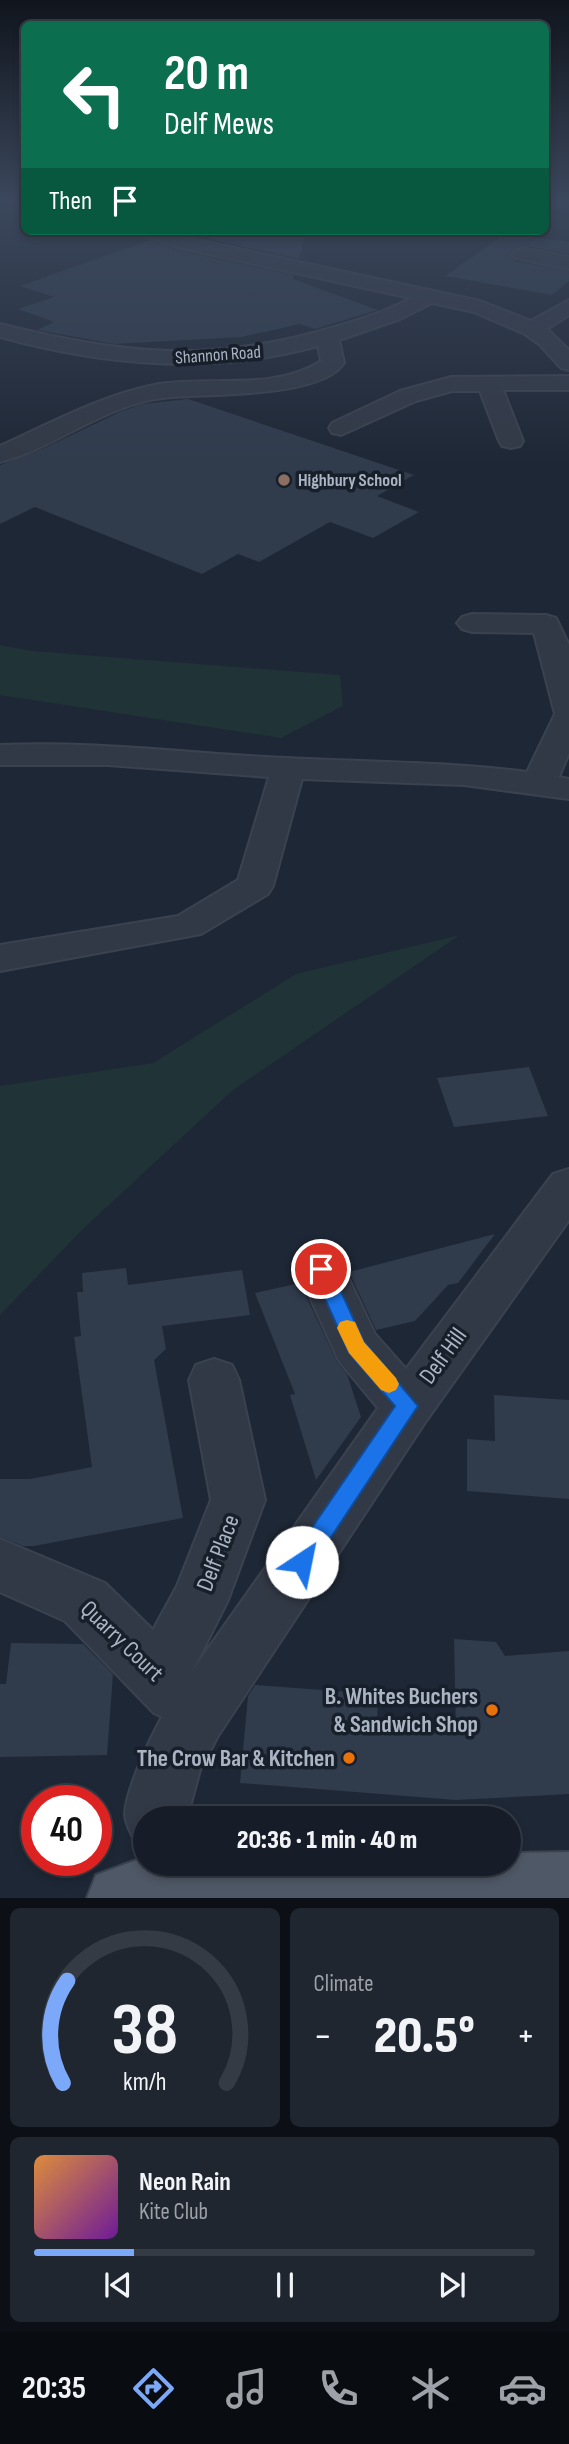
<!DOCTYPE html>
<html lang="en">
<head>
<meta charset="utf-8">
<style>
	:root { --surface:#161d28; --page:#1f2630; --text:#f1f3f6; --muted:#9ea2a8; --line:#353b45; --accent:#7ba8f8 }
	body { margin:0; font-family:"Sofia Sans Condensed",sans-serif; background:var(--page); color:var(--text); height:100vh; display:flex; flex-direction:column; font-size:26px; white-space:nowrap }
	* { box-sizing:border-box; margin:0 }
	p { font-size:23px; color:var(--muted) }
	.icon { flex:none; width:38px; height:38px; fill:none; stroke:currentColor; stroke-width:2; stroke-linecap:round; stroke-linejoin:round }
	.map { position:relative; height:1898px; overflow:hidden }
	.details { display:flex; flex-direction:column; gap:10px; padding:10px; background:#0c1016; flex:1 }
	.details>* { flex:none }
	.hud { position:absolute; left:21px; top:21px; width:528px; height:214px; border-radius:10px; box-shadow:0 4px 10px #0003,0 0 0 2px var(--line); background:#0b6e4f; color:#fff; overflow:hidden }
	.speed { position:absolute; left:21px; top:1785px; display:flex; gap:14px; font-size:35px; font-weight:700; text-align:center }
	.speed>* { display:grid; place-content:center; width:91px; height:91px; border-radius:50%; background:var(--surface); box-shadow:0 4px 10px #0003,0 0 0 2px var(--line); line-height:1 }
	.speed .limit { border:10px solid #d22; background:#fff; color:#111 }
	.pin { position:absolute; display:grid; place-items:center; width:60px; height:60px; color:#fff; margin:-30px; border:4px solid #fff; border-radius:50%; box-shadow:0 2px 7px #0007 }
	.me { position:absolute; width:77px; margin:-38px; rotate:34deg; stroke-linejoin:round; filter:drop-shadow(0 0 5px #0008) }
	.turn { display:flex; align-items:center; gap:24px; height:147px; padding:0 28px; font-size:32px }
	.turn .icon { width:91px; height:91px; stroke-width:2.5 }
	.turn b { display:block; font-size:49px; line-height:60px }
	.then { display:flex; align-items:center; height:66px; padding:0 28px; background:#0003; gap:14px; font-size:26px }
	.big { font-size:52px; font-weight:800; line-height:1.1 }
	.details .card { flex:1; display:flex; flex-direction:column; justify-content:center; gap:10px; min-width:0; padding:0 24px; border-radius:10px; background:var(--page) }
	.details .dial { align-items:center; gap:0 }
	.dial svg { height:182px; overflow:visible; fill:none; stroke:var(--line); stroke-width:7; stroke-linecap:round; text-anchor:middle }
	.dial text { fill:var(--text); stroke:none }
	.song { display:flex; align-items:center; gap:21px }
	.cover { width:84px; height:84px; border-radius:10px; background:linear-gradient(135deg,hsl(30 70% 55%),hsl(280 70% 35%)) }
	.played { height:7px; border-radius:4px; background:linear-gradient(90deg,var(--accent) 20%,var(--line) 20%) }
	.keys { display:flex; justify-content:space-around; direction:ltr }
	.heat { display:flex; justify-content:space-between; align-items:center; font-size:38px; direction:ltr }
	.details .tiles { flex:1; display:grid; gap:10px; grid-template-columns:1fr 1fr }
	.card:last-child { grid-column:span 2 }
	.trip { position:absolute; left:133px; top:1806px; width:388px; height:70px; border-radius:35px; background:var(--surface); box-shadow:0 4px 10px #0003,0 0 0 2px var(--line); font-weight:800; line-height:70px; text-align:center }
	.dock { display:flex; height:112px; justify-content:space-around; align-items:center; background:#090c10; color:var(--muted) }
	.dock .icon { width:49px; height:49px }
	.dock .active { color:var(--accent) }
	.dock b { font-size:32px; color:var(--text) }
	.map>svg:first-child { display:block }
</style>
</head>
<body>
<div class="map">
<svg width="569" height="1898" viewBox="0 0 569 1898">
	<rect width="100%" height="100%" fill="#1e2735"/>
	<g fill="#203336">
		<polygon points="0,645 33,651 340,675 343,706 281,738 0,695"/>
		<polygon points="460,935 233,1090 84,1228 0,1315 0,1086 153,1063 296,974"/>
	</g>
	<g fill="#303b4c">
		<polygon points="176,231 306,231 299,259"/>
		<polygon points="505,234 569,242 569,254 522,245 509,253 514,261 569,271 569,281 552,295 445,276"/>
		<polygon points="150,240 179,251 294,275 293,279 378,310 315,329 300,324 242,337 114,344 37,330 54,322 18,309 54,297 20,286"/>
		<polygon points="188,399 414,475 377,496 419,512 373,538 330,522 259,562 238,554 202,574 35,507 0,524 0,465 42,449 122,411 143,404"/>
		<polygon points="529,1067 548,1116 454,1127 437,1078"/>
		<polygon points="495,1234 458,1283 448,1285 415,1321 376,1330 349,1272"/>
		<polygon points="126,1268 128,1285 242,1270 250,1315 162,1326 166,1349 154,1360 183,1518 34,1546 23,1546 0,1537 0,1479 30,1479 92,1467 74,1337 81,1336 77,1292 83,1292 82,1273"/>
		<polygon points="300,1283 337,1362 347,1374 361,1417 316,1480 290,1395 295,1394 255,1293"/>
		<polygon points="494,1395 569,1400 569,1499 467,1491 467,1439 495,1441"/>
		<polygon points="454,1639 496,1642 505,1656 569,1651 569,1794 456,1800 240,1783 248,1696 255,1685 378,1694 377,1728 456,1734"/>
		<polygon points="11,1643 83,1644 113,1674 107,1755 0,1757 0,1684 6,1684"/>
	</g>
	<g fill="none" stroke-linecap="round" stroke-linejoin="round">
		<defs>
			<g id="minor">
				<polygon points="546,199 569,199 569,209 546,205"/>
				<path d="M141,231h27l24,8 288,62 51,20 38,-21v15l-22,14 22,21v20l-8,-2 -22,-24 -14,-10 -51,-22 -42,-9 -32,16 -61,21 5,23c-24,36 -138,30 -180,35 -59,6 -108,50 -164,64v-16c51,-23 104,-52 159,-62 52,-8 117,7 162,-23l-3,-15c-107,29 -213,20 -318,-9v-13c121,30 209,40 331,4 27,-8 55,-16 80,-30l-231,-50 -37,-13z"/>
				<polygon points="522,248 569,257 569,269 515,258 512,254"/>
				<polygon points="569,376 569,390 503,390 523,441 520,446 511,448 502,446 499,441 480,391 452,391 416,401 341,435 332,433 329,428 332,423 400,391 451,377"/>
				<path d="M472,614l74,1 10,3 13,27v108l-10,24 10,2v20l-105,-14 -162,-6 -29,107 -5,8 -67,40 -201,37v-26l178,-29 60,-36 31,-103 -161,-12h-108v-20c89,-4 177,7 266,12 87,5 175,4 261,15l28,-58 -21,-81 -62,-1 -10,-3 -5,-6 5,-6z"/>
				<path d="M569,1169v51l-143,201 -208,315 -18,34 -13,48h-42v27l-11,-5c-3,-8 -9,-17 -9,-26 1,-24 25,-76 37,-97l-8,-4 -89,-92 -65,-29v-53l105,44 48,47 24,-44 34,-86 -22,-120 7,-15 18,-6 18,6 7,15 26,120 -37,100 -35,70 185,-262 -39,-47 -42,-92 7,-13 17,-6 17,6 37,78 31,35 147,-195z"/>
			</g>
			<polygon id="major" points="569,1852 569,1898 87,1898 96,1875 145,1857 145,1864 509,1864 509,1853"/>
		</defs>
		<use href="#minor" stroke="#3b424f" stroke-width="4"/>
		<use href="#major" stroke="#3b424f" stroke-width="4"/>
		<use href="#minor" fill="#323946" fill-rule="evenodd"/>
		<use href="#major" fill="#4f5866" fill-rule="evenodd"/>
	</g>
	<linearGradient id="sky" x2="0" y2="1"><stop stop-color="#10151d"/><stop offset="0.43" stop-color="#3b475c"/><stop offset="1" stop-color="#3b475c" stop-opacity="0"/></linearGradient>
	<rect width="569" height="465" fill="url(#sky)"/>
	<polygon fill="#1a73e8" stroke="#114b97" stroke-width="2" points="321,1261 328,1263 364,1342 418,1406 310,1569 302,1572 294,1569 291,1562 294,1554 395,1406 349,1353 312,1269 315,1263"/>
	<polygon fill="#f59e0b" points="347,1320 355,1322 364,1342 396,1378 399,1384 396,1390 389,1393 381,1390 349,1353 337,1328 340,1322"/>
	<circle fill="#8d6e63" stroke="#171f2a" stroke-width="2.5" cx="284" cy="480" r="7"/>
	<g fill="#e8710a" stroke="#171f2a" stroke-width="2.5">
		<circle cx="492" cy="1710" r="7"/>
		<circle cx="349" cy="1758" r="7"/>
	</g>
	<g text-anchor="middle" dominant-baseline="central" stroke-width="7" stroke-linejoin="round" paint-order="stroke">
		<g font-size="18" fill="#abb4c3" stroke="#171f2a">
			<text transform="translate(218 355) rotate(-4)">Shannon Road</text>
		</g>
		<g font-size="18" font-weight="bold" fill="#abb4c3" stroke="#171f2a" text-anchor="start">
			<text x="298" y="480">Highbury School</text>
		</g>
		<g font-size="24" fill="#abb4c3" stroke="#171f2a">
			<text transform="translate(443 1356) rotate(-54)">Delf Hill</text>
			<text transform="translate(218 1553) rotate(-69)">Delf Place</text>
			<text transform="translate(122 1641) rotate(44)">Quarry Court</text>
		</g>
		<g font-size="24" font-weight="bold" fill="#abb4c3" stroke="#171f2a" text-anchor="end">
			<text x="478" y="1696">B. Whites Buchers<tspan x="478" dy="28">&amp; Sandwich Shop</tspan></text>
			<text x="335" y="1758">The Crow Bar &amp; Kitchen</text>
		</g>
	</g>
</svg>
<div class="speed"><div class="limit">40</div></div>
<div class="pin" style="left:321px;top:1269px;background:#d93025"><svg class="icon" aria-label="arrive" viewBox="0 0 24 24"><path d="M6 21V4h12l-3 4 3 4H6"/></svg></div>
<svg class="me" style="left:302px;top:1562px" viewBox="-20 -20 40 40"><circle r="19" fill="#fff"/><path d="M0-13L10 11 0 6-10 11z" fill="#1a73e8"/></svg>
<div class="trip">20:36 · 1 min · 40 m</div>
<div class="hud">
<div class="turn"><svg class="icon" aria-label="left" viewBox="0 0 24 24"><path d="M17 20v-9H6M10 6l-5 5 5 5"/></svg><div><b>20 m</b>Delf Mews</div></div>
<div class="then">Then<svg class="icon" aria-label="arrive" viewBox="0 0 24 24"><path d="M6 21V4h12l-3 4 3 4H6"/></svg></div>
</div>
</div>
<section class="details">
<div class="tiles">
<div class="card dial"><svg viewBox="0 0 100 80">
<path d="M14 69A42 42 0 1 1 86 69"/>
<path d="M14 69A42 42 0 0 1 16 24" stroke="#7ba8f8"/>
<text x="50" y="56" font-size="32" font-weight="700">38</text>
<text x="50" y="72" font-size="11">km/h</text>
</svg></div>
<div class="card"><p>Climate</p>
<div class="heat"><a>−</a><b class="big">20.5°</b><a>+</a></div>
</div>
<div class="card">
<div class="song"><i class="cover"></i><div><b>Neon Rain</b><p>Kite Club</p></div></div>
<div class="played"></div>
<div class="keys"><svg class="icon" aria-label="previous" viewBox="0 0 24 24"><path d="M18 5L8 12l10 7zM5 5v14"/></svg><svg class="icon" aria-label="pause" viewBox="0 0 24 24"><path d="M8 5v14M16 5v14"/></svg><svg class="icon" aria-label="next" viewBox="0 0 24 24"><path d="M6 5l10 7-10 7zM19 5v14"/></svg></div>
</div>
</div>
</section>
<nav class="dock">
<b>20:35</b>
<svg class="icon active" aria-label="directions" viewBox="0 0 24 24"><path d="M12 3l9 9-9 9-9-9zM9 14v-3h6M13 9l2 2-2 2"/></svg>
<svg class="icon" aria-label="music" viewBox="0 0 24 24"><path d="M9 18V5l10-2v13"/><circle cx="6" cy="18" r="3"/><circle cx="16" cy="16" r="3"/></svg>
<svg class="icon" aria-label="phone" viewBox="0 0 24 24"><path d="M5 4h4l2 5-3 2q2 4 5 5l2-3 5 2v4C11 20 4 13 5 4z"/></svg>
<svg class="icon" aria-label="climate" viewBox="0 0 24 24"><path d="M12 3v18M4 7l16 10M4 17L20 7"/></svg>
<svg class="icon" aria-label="car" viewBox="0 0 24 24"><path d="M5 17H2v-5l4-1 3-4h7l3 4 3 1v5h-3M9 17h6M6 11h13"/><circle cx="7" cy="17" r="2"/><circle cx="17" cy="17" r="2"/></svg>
</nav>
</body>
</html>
